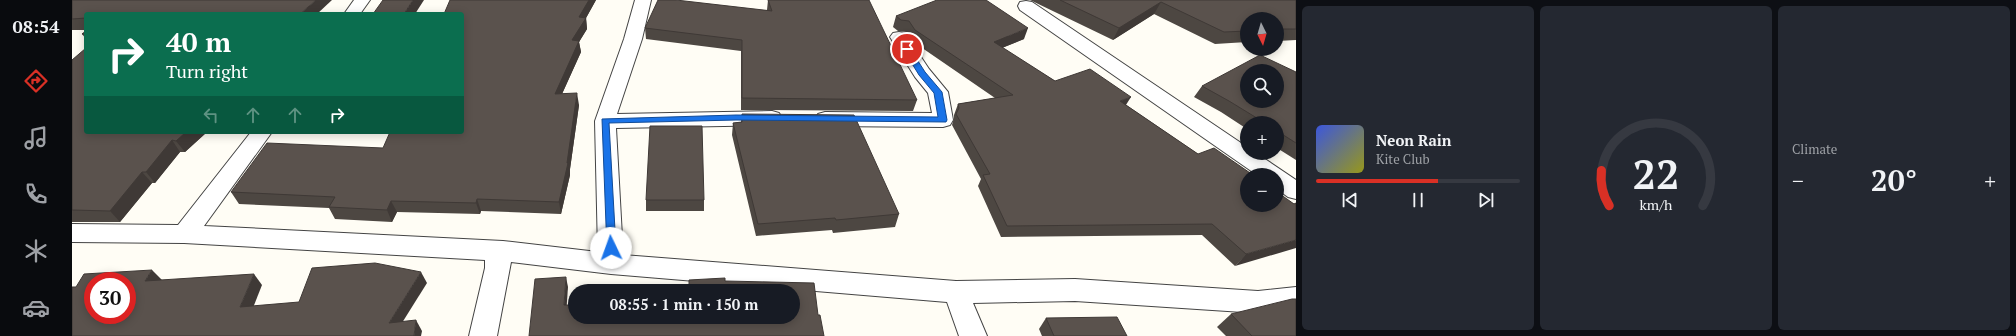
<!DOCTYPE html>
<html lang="en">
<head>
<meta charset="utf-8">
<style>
	:root { --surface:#171b24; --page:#242831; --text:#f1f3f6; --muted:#9ea1a6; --line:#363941; --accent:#d93025 }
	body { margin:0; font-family:"PT Serif",serif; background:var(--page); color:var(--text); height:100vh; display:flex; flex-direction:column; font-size:15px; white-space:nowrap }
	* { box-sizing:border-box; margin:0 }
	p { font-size:13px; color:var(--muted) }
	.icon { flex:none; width:22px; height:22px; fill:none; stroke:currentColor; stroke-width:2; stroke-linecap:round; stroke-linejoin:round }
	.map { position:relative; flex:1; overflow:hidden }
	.side { display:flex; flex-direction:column; gap:6px; padding:6px; background:#0d0f14; width:720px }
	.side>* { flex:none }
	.banner { position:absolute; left:12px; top:12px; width:380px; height:122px; border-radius:4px; box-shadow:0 2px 10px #0003; background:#0b6e4f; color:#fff; overflow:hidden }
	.needle { width:26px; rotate:175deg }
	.tools { position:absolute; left:1168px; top:12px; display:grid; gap:8px }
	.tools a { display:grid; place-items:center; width:44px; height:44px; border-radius:50%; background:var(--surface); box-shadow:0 2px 10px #0003; font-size:20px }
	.speed { position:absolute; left:12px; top:272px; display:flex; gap:8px; font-size:20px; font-weight:700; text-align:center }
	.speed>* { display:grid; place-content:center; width:52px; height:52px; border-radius:50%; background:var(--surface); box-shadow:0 2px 10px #0003; line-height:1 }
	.speed .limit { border:6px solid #d22; background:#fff; color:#111 }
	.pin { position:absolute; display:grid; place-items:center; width:34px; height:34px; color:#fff; margin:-17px; border:2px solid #fff; border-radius:50%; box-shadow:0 1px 4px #0007 }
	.me { position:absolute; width:44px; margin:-22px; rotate:357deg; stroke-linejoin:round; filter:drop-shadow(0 0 3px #0008) }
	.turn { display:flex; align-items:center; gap:14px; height:84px; padding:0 16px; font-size:18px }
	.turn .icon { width:52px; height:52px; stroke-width:2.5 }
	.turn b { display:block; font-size:28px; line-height:34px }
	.lanes { display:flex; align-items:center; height:38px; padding:0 16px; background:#0003; justify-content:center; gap:20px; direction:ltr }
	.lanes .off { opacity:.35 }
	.big { font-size:30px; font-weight:800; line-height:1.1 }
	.side .widget { flex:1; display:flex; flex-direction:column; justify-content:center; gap:6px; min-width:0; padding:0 14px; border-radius:6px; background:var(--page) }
	.side .dial { align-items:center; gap:0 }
	.dial svg { height:104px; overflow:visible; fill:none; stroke:var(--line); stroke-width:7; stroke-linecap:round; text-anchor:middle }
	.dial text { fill:var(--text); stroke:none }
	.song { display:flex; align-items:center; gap:12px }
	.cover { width:48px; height:48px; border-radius:6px; background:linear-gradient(135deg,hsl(230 70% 55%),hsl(60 70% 35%)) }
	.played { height:4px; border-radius:2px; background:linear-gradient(90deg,var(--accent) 60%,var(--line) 60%) }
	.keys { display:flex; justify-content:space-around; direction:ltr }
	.heat { display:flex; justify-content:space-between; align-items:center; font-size:22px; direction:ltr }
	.side .tiles { flex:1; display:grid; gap:6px; grid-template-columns:repeat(3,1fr) }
	.trip { position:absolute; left:496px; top:284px; width:232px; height:40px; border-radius:20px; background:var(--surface); box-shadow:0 2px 10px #0003; font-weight:800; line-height:40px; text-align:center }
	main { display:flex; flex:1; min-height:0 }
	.tab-bar { display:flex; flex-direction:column; width:72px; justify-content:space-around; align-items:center; background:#090b0e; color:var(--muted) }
	.tab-bar .icon { width:28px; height:28px }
	.tab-bar .active { color:var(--accent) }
	.tab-bar b { font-size:18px; color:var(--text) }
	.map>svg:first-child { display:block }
</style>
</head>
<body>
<main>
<nav class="tab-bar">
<b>08:54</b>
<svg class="icon active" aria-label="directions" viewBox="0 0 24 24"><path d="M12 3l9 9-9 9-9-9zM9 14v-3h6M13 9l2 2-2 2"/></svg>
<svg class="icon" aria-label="music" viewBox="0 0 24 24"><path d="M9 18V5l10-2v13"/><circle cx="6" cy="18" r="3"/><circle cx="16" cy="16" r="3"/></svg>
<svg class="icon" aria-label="phone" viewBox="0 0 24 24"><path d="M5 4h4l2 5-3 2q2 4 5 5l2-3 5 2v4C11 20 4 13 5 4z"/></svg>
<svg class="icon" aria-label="climate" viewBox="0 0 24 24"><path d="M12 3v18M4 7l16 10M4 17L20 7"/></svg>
<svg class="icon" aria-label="car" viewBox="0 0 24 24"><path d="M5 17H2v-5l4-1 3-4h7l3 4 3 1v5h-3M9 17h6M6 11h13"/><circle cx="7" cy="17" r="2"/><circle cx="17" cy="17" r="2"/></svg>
</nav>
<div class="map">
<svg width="1224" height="336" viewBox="0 0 1224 336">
	<rect width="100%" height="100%" fill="#fffdf5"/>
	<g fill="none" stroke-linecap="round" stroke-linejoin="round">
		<defs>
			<g id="minor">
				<polygon points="282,0 298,0 288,14 272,14"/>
				<polygon points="563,0 579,0 570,39 545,114 700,111 707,113 710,118 707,123 700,125 544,128 551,255 884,281 1003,279 1186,291 1224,287 1224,309 1186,313 1003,301 901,303 915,336 887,336 875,302 539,274 439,262 425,336 397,336 413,268 413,260 112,243 0,242 0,224 106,225 179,132 200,132 132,226 431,241 526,252 523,121 552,39"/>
				<polygon points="954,1 960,2 1175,147 1175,153 1184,153 1224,180 1224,199 1216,197 1205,189 1205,175 1185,175 948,10 946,6 948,2"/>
				<polygon points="827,32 833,33 857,69 876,92 881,120 878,125 871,127 753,126 746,124 743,119 746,114 753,112 860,113 856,93 843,77 818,37 821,33"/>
			</g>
		</defs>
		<use href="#minor" stroke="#444" stroke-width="2"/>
		<use href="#minor" fill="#fff" fill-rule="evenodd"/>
	</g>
	<g fill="#4d4742">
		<polygon points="0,0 14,14 14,30 0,30"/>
		<polygon points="378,0 524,0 514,18 515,29 507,42 509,52 490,94 507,105 498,169 498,175 489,214 409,211 408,214 325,212 320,222 263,219 257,208 167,204 159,192 311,148 390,132"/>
		<polygon points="696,0 845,100 841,111 669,110 669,51 574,39 573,28 695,10"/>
		<polygon points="958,0 1224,0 1224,40 1205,41 1205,19 1175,19 1175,42 1143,44 1082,14 1041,40"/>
		<polygon points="824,16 952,39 930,48 983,81 1054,105 1126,154 1222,204 1224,203 1163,266 1130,235 929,237 906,186 909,179 880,125 882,118 882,115 886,104 923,98 840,41 834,32 826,31 821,27"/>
		<polygon points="14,31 14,39 10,34"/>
		<polygon points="0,60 14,132 135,132 113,152 108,152 83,183 80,183 48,222 0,222"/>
		<polygon points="1224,72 1224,160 1205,148 1205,123 1175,123 1175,129 1149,112 1122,97 1130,86"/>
		<polygon points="670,114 827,214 823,227 761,233 760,230 684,236 660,135 661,123 669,122"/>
		<rect x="574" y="200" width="58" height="11"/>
		<polygon points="1159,314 1224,336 1154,336 1145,327"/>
		<polygon points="974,318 1055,336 970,336 967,329"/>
	</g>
	<g fill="#3f3936">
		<polygon points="244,0 260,0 245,14 228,14"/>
		<polygon points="341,0 352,0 343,14 332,14"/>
		<polygon points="517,0 524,0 514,18 515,29 507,42 509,52 485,105 483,94 507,17"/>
		<polygon points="1089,2 1082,14 1041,40 1047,28"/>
		<polygon points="956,28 952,39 917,53 922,42"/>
		<polygon points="505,93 507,105 498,169 498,175 489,214 487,202"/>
		<polygon points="1059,97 1052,108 1048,101"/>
		<polygon points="114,132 135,132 113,152 104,141"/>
		<polygon points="100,140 108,152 83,183 74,172"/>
		<polygon points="70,172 80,183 48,222 38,211"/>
		<polygon points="405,199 409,211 408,214 404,203"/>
		<polygon points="319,201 325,212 320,222 315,210"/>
		<polygon points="1224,240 1224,248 1163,266 1174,254"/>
		<polygon points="80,270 91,281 73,281"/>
		<polygon points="349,272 355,283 323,334 317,323"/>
		<polygon points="182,274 190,285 177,318 168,307"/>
		<polygon points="494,277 496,287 494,315 492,305"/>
		<polygon points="344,320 350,331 349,336 342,336"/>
	</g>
	<g fill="#5a524d" stroke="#3f3936" fill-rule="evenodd">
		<polygon points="0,0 244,0 228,14 14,14 14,18 0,19"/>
		<polygon points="311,0 341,0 332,14 301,14"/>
		<polygon points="378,0 517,0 507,17 514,18 500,40 507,41 483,94 505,93 495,163 496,163 487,202 405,199 404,203 319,201 315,210 257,207 263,197 159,192 195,143 311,148 318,132 390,132 390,14 372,14"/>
		<polygon points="586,0 604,0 700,11 696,0 797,0 845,100 670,98 670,40 573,28"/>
		<polygon points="865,0 914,0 956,28 922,42 983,81 1018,69 1059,97 1048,101 1126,154 1142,148 1181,175 1175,175 1175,205 1205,205 1205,192 1222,204 1224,203 1224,240 1174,254 1140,224 935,226 911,175 918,174 884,114 887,108 886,104 941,95 843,30 837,21 829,20 824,16"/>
		<polygon points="988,0 1224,0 1224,29 1205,29 1205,19 1175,19 1175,31 1152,32 1089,2 1047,28"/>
		<polygon points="14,31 14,34 10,34"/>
		<polygon points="14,48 14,88 12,89 14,90 14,132 114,132 104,141 100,140 74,172 70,172 38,211 0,210 0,60"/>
		<path d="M1188,55l36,17v71l-19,-12v-8h-12l-36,-22 -27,-15zM1175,71h30v30h-30z"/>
		<polygon points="670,114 782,115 827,214 764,220 763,218 686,224 661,123 670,122"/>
		<polygon points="578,126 630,126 632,200 574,200"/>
		<path d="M303,263l46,9 -32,51 27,-3 -2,16h-342v-49h4l8,-13 68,-4 -7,11 109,-7 -14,33 59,-5 13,-34zM21,281h34v34h-34z"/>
		<polygon points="494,277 492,305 503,305 503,317 721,317 721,291 617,291 617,280 653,278 653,281 742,283 746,315 748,315 752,336 457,336 463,279"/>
		<polygon points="1220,299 1224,299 1224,336 1180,336 1159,314"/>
		<polygon points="1045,317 1055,336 982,336 974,318"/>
	</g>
	<polygon fill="#1a73e8" stroke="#114b97" points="832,47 837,47 853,72 870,92 875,120 874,122 664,120 537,123 544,248 539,252 535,251 530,119 664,115 866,117 862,93 847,75 831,49"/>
</svg>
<div class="tools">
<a><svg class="needle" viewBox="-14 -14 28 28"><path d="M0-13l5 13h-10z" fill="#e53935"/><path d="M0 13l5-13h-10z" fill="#9ea1a6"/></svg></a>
<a><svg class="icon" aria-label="search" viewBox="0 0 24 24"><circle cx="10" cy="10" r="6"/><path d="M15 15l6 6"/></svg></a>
<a>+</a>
<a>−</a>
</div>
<div class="speed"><div class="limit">30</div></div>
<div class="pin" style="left:835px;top:49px;background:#d93025"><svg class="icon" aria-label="arrive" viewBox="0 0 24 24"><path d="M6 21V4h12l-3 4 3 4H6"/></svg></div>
<svg class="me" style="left:539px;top:248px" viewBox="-20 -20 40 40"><circle r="19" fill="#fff"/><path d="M0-13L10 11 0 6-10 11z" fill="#1a73e8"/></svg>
<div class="trip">08:55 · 1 min · 150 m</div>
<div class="banner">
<div class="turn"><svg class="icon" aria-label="right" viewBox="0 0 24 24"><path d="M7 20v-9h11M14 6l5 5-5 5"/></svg><div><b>40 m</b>Turn right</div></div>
<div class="lanes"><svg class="icon off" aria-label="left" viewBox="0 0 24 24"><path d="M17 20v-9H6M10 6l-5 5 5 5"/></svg><svg class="icon off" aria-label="ahead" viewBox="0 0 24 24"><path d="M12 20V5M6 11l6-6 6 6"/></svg><svg class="icon off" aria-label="ahead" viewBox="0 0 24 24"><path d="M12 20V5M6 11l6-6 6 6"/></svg><svg class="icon" aria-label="right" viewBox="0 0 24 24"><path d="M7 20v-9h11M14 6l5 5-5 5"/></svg></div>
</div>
</div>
<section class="side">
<div class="tiles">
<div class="widget">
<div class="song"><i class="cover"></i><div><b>Neon Rain</b><p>Kite Club</p></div></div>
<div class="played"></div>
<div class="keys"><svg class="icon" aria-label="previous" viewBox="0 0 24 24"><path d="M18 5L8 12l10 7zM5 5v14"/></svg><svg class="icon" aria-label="pause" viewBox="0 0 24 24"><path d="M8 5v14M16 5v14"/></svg><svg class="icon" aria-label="next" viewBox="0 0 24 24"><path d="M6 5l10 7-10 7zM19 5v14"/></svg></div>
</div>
<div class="widget dial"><svg viewBox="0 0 100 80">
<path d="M14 69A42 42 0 1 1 86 69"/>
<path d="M14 69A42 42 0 0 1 8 42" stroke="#d93025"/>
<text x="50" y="56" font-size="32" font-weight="700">22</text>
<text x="50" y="72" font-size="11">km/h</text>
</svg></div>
<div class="widget"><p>Climate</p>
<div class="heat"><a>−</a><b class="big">20°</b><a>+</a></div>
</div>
</div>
</section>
</main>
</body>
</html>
